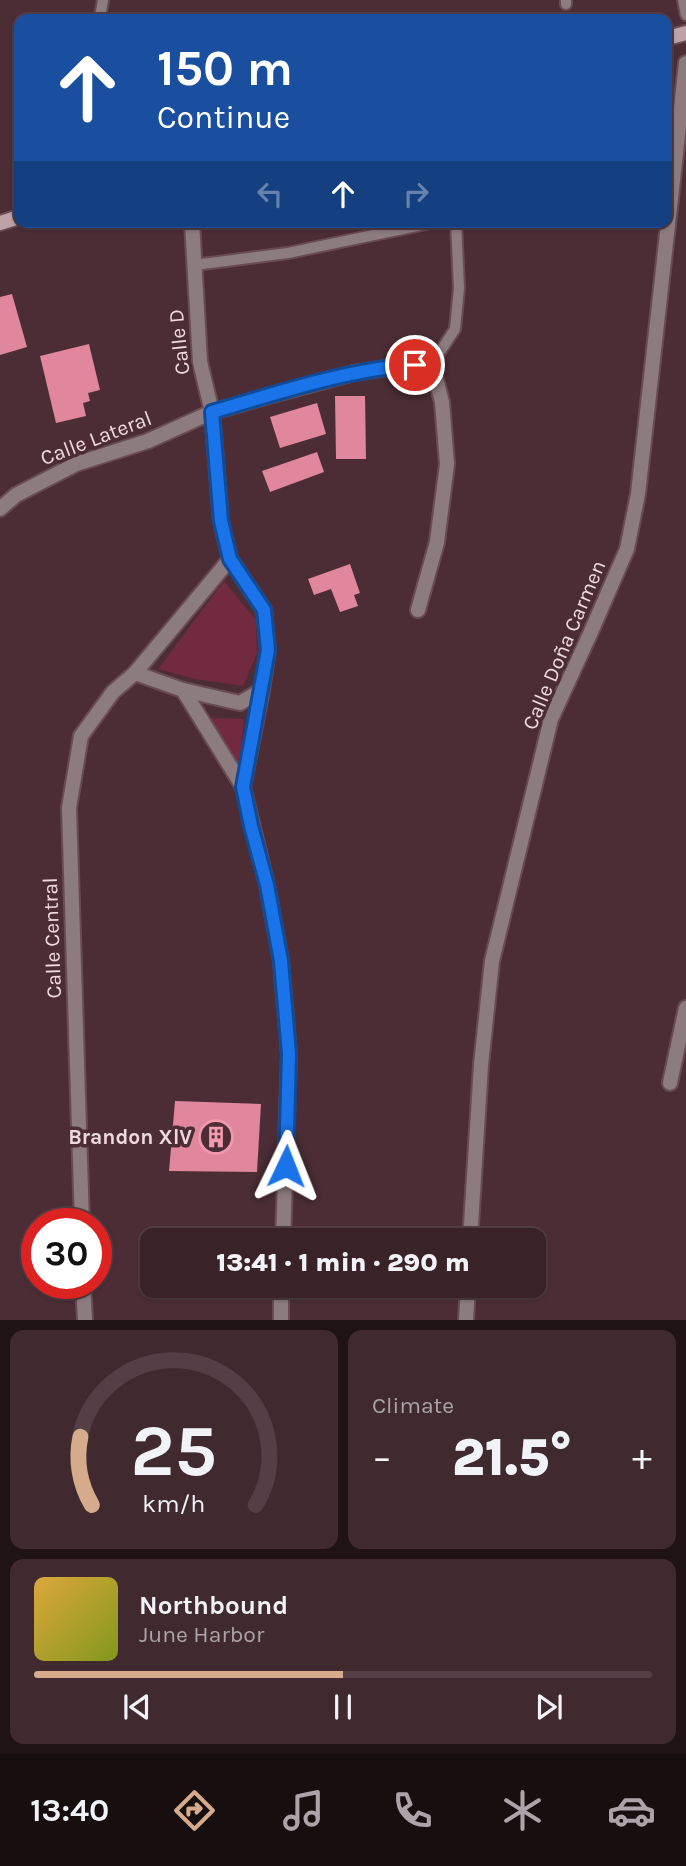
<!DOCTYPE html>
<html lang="en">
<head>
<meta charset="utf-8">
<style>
	:root { --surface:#392228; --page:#402a30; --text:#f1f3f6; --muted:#aba4a8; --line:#533f45; --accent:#d6ab8b }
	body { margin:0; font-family:Karla,sans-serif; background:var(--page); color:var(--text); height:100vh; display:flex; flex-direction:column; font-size:26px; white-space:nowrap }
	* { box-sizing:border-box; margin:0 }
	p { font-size:23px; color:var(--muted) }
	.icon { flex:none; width:38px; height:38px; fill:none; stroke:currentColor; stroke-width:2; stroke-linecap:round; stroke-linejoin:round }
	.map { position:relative; height:1320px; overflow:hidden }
	.details { display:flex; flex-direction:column; gap:10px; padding:10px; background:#1f1316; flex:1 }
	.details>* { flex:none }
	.hud { position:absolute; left:14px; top:14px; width:658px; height:214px; border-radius:14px; box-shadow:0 2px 5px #0004,0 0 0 2px var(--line); background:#1a4fa0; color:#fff; overflow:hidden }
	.speed { position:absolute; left:21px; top:1208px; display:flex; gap:14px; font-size:35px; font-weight:700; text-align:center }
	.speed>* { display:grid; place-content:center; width:91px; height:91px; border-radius:50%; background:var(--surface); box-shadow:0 2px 5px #0004,0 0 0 2px var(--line); line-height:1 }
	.speed .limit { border:10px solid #d22; background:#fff; color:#111 }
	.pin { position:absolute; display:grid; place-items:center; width:60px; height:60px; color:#fff; margin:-30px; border:4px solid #fff; border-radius:50%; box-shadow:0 2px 7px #0007 }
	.me { position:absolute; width:77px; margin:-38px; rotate:2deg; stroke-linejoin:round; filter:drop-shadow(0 0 5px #0008) }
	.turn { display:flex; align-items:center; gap:24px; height:147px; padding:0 28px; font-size:32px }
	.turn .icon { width:91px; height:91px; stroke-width:2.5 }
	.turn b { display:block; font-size:49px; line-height:60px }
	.lanes { display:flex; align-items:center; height:66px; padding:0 28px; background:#0003; justify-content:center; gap:35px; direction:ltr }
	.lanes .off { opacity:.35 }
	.big { font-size:52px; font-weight:800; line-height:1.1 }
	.details .tile { flex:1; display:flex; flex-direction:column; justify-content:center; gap:10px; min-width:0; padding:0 24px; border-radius:14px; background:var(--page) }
	.details .dial { align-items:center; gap:0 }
	.dial svg { height:182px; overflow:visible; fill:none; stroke:var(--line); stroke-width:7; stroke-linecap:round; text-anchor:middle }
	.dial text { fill:var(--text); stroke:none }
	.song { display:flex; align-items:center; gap:21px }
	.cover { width:84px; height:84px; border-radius:10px; background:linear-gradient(135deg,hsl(40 70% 55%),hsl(70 70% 35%)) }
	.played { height:7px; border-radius:4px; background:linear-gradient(90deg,var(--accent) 50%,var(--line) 50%) }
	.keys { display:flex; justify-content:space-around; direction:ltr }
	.heat { display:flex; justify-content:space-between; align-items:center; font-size:38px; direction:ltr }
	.details .tiles { flex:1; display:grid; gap:10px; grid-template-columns:1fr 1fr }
	.tile:last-child { grid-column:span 2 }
	.trip { position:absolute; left:140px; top:1228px; width:406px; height:70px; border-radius:14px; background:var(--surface); box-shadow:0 2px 5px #0004,0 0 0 2px var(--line); font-weight:800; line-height:70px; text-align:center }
	.dock { display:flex; height:112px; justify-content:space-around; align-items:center; background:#170e10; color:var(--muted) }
	.dock .icon { width:49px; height:49px }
	.dock .active { color:var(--accent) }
	.dock b { font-size:32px; color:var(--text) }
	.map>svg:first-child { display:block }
</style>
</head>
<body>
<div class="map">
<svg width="686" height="1320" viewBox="0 0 686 1320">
	<rect width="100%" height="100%" fill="#4c2d35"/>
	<g fill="#712a40">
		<polygon points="224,581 256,620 257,654 243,686 195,679 158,669"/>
		<polygon points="210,718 244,719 239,773"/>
	</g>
	<g fill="#e0869d">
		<polygon points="12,294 27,347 0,355 0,297"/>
		<polygon points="89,344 100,390 88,393 90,401 83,403 86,416 56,423 40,356"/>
		<polygon points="335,396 365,396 366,459 336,459"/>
		<polygon points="317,403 326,434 280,448 270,417"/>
		<polygon points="317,452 324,472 270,492 262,471"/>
		<polygon points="350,564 360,593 354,595 358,606 340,612 331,589 314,595 308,579"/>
		<polygon points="175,1101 261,1104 257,1172 169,1171"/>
	</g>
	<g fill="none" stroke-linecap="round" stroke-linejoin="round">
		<defs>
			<g id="service">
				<polyline points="566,0 566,4"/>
				<polyline points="683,0 686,15"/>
				<polyline points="100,17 103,0"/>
				<polyline points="194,265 288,253 436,222"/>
				<polyline points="432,364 455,329 459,288 456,222"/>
			</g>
			<g id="minor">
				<polyline points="0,509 16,495 76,464 148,441 212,412 272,395 354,373 399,366 432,364 442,402 447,464 437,542 418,610"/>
				<polyline points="135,673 183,690 240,703 262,690 268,650 264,610 230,559"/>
				<polyline points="183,690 243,787"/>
				<polyline points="262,690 243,787 267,885 281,961 289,1054 283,1241"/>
				<polyline points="670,1083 686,1008"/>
				<polyline points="82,1223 69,808 81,736 113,692 135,673 230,559 221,521 212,412 200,362 192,222"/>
				<polyline points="470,1241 481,1065 492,961 551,719 590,634 627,549 638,494 686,63"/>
				<polyline points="83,1283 85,1320"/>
				<polyline points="281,1286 281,1320"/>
				<polyline points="466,1320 468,1286"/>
			</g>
			<g id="secondary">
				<polyline points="667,38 686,33"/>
				<polyline points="0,223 19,217"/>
			</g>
		</defs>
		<use href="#service" stroke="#694c53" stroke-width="14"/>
		<use href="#minor" stroke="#694c53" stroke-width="18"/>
		<use href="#secondary" stroke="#694c53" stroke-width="18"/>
		<use href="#service" stroke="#8d7c7f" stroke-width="10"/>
		<use href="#minor" stroke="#8d7c7f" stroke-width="14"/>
		<use href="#secondary" stroke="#bda2a8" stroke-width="14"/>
	</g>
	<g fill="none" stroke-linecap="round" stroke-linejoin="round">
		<defs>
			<path id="route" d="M286,1166l3,-112 -8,-93 -14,-76 -16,-59 -8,-39 25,-137 -4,-40 -34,-51 -9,-38 -9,-109c65,-19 136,-43 203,-47"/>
		</defs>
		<use href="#route" stroke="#114b97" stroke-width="18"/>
		<use href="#route" stroke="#1a73e8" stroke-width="12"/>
	</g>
	<defs>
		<symbol id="building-ring" viewBox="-11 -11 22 22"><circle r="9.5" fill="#4c2d35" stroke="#f29ab0" stroke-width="1.5"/><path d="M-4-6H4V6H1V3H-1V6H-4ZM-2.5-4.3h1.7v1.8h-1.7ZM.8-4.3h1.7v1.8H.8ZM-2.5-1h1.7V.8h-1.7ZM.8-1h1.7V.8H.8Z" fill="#f29ab0"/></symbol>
	</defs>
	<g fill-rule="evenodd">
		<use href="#building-ring" x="197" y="1118" width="38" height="38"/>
	</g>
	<g text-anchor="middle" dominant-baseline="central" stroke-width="7" stroke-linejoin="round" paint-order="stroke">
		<g font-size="21" fill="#efdade" stroke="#4c2d35">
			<text transform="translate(179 342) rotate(-96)">Calle D</text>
			<text transform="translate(96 438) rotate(-21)">Calle Lateral</text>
			<text transform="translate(564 645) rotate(-67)">Calle Doña Carmen</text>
			<text transform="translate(52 938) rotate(-92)">Calle Central</text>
		</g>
		<g font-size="21" font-weight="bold" fill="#efdade" stroke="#4c2d35" text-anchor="end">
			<text x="192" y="1137">Brandon XlV</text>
		</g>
	</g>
</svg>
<div class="speed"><div class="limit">30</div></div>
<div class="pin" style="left:415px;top:365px;background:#d93025"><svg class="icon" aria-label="arrive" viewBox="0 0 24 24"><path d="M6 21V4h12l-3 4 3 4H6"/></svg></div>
<svg class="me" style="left:286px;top:1166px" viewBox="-20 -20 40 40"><path d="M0-17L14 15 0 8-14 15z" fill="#1a73e8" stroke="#fff" stroke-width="4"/></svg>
<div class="trip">13:41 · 1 min · 290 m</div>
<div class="hud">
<div class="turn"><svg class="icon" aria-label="ahead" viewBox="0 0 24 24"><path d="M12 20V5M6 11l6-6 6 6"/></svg><div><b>150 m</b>Continue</div></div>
<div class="lanes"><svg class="icon off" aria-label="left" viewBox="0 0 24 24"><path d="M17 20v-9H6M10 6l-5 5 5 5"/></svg><svg class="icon" aria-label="ahead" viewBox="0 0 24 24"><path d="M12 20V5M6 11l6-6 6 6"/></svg><svg class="icon off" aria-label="right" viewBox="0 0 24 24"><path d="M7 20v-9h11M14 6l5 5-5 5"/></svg></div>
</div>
</div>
<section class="details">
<div class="tiles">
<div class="tile dial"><svg viewBox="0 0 100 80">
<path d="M14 69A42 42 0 1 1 86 69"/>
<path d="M14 69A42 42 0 0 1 9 39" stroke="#d6ab8b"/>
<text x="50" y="56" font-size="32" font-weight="700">25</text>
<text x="50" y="72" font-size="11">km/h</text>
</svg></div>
<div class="tile"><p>Climate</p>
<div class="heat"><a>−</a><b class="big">21.5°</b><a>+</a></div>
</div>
<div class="tile">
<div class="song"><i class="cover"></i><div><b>Northbound</b><p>June Harbor</p></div></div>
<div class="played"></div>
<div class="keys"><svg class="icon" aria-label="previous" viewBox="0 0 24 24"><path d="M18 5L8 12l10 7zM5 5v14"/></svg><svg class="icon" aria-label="pause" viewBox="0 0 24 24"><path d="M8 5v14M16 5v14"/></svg><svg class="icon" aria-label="next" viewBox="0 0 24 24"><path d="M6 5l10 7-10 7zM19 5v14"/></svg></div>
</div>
</div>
</section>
<nav class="dock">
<b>13:40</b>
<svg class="icon active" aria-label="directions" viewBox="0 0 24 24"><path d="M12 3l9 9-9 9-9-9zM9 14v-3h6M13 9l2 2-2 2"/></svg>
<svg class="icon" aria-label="music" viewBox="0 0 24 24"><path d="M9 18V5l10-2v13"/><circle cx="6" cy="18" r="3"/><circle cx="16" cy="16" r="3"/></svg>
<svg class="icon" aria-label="phone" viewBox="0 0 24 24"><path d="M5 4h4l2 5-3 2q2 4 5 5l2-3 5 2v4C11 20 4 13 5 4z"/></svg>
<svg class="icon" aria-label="climate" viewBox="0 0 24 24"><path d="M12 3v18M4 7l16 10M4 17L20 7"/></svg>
<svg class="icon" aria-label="car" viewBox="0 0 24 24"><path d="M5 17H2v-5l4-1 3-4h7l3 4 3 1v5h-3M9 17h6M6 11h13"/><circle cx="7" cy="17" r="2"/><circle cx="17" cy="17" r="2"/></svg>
</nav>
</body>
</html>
